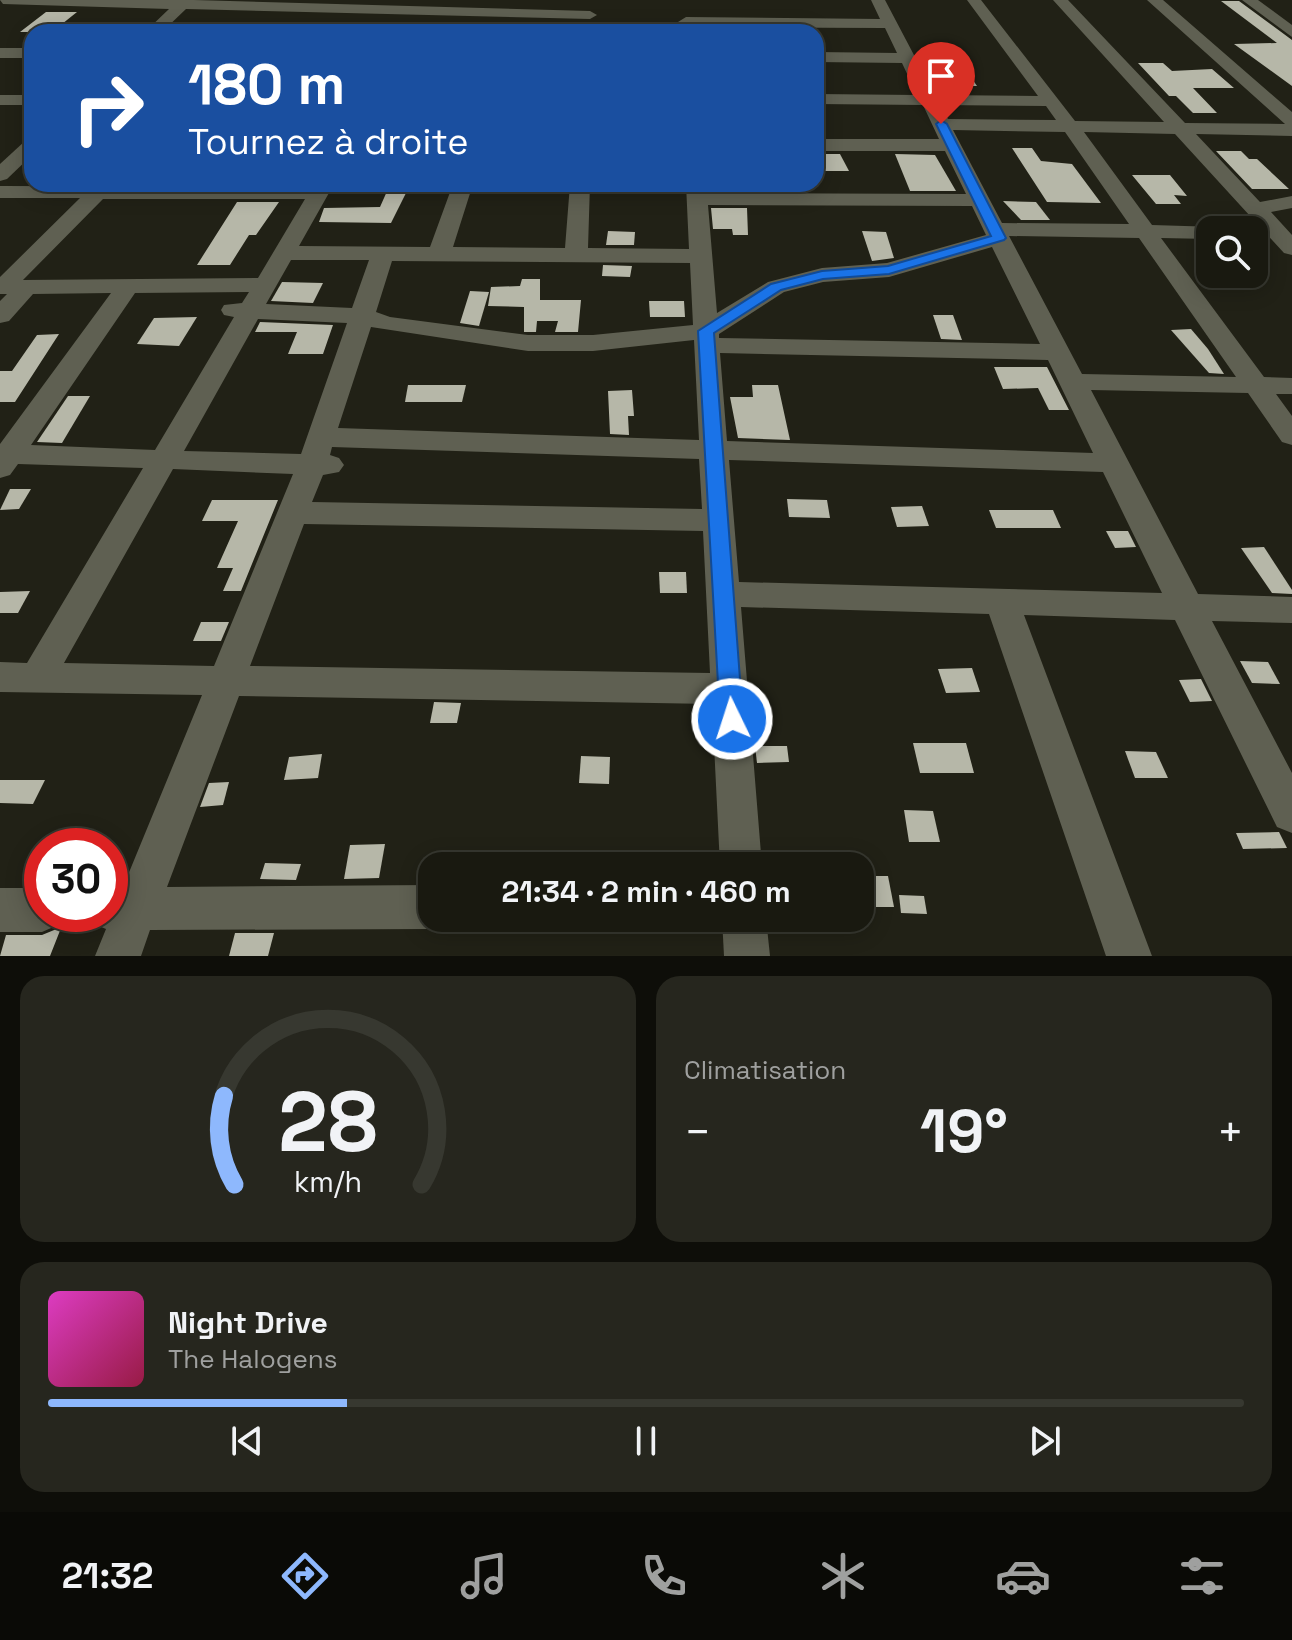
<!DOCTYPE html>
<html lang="fr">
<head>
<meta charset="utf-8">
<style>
	:root { --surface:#191910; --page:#26261e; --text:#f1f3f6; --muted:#9fa09f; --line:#373830; --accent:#8eb8fd }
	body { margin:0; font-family:"Space Grotesk",sans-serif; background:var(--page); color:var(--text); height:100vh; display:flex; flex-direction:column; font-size:30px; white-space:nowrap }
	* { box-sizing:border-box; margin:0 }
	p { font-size:26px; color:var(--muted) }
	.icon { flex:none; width:44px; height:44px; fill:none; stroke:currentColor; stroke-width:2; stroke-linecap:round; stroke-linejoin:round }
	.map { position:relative; height:956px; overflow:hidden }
	.panel { display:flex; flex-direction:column; gap:20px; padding:20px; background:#0e0e09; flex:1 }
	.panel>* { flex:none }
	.guide { position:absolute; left:24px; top:24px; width:800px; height:168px; border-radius:24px; box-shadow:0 4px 20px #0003,0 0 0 2px var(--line); background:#1a4fa0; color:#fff; overflow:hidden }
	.fabs { position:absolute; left:1196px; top:216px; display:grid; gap:16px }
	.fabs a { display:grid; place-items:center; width:72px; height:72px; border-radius:16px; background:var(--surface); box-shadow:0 4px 20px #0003,0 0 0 2px var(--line); font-size:40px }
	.speed { position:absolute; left:24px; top:828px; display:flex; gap:16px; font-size:40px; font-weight:700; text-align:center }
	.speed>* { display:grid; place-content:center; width:104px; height:104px; border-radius:50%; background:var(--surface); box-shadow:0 4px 20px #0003,0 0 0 2px var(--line); line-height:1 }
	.speed .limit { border:12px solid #d22; background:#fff; color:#111 }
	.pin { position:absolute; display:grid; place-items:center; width:68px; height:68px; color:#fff; margin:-82px -34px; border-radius:50% 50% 50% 0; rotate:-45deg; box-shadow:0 0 8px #0007 }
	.pin .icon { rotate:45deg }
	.me { position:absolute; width:88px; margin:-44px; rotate:356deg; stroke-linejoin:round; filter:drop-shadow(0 0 6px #0008) }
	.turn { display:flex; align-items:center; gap:28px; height:168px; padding:0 32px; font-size:36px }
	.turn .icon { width:104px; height:104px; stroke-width:2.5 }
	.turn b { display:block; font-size:56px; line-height:68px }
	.big { font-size:60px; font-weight:600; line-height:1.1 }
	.panel .card { flex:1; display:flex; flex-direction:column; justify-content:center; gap:12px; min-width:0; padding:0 28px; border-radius:24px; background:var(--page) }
	.panel .dial { align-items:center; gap:0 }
	.dial svg { height:208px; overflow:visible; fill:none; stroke:var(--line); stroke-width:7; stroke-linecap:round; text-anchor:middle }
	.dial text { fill:var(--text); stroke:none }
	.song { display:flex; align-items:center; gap:24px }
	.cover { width:96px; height:96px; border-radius:12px; background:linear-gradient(135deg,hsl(310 70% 55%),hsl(340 70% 35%)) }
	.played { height:8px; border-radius:4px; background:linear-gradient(90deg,var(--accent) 25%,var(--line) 25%) }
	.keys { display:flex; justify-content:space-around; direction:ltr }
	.heat { display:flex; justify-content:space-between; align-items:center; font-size:44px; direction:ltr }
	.panel .tiles { flex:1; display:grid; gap:20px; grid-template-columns:1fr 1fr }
	.card:last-child { grid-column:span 2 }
	.trip { position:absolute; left:418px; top:852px; width:456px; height:80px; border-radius:24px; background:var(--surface); box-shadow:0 4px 20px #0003,0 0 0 2px var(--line); font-weight:600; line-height:80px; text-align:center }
	.tab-bar { display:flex; height:128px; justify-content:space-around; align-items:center; background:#0a0a06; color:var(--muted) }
	.tab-bar .icon { width:56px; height:56px }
	.tab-bar .selected { color:var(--accent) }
	.tab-bar b { font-size:36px; color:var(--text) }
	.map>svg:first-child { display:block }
</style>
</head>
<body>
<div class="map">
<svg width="1292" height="956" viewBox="0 0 1292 956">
	<rect width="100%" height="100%" fill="#212116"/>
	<g fill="#b6b7a8">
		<polygon points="1221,1 1239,1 1292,40 1292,86 1234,44 1277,43"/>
		<polygon points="46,12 77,12 52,32 20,32"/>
		<polygon points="1138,63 1163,63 1172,71 1212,69 1234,88 1193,88 1217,113 1193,113 1176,96 1169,96"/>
		<polygon points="939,67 964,67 977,86 950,86"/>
		<polygon points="1012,148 1032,148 1041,161 1072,164 1101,203 1047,202"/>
		<polygon points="1216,151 1241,151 1249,159 1257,159 1289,189 1252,189"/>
		<polygon points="816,154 840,154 849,171 816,171"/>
		<polygon points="895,154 935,155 956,191 910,191"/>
		<polygon points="1132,175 1170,175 1187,196 1174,195 1181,204 1156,204"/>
		<polygon points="388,189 408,189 391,223 319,222 324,208 380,207"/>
		<polygon points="1003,201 1036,202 1050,220 1021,220"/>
		<polygon points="237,202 279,202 256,235 249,235 230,265 197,265"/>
		<polygon points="711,208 747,208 748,235 733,235 732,229 713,229"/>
		<polygon points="608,231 635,232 634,245 606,245"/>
		<polygon points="862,231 886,232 894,258 872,261"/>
		<polygon points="603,265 632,266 630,277 602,276"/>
		<polygon points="522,279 540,279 540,300 581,300 578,332 555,332 558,321 537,321 536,332 524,332 524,307 488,306 491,287 520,286"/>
		<polygon points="282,282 323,283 313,303 271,301"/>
		<polygon points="470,291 489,292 479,326 460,323"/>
		<polygon points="649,301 684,301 685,317 650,317"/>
		<polygon points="933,315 953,315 962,340 941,339"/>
		<polygon points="197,317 179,346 137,344 154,318"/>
		<polygon points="260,322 333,325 323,354 288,354 297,332 255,332"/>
		<polygon points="1191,329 1208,349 1224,374 1209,373 1171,330"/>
		<polygon points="59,334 15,402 0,402 0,371 12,371 37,335"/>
		<polygon points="994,367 1047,367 1069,410 1049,410 1038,388 1003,389"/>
		<polygon points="408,385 466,385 462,402 405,402"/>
		<polygon points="752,385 778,385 790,440 738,438 730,397 753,397"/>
		<polygon points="632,390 634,416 628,416 629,435 610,434 608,391"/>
		<polygon points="68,396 90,396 62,443 37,442"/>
		<polygon points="10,489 31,489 19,509 0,510"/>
		<polygon points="787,499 827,500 830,518 789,517"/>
		<polygon points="212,500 278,500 241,591 223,591 233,568 217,568 238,521 202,521"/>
		<polygon points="922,506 929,526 897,527 891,507"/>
		<polygon points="989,510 1053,510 1061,528 996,528"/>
		<polygon points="1106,531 1128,531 1136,547 1115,548"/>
		<polygon points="1264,547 1292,590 1292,594 1272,593 1241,548"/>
		<polygon points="659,572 686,572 687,593 660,593"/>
		<polygon points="30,591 18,613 0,613 0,592"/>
		<polygon points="201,622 229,622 221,641 193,641"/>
		<polygon points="1240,661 1268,662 1280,684 1252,683"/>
		<polygon points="972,668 980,692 946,693 938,669"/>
		<polygon points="1201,679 1212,701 1190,702 1179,680"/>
		<polygon points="434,702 461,703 457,723 430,723"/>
		<polygon points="913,743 966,743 974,773 920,773"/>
		<polygon points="755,746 787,746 789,762 757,763"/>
		<polygon points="1125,751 1156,752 1168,778 1135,778"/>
		<polygon points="322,754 318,778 284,780 289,757"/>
		<polygon points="581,756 610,757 609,784 579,783"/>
		<polygon points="0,780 45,780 33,804 0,803"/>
		<polygon points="229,782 223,805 200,807 209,783"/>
		<polygon points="904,810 933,811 940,842 909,842"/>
		<polygon points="1279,832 1287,848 1243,849 1236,833"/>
		<polygon points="385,844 379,878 344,879 350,845"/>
		<polygon points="265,863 301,864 296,880 260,879"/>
		<polygon points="860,876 888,876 894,907 860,907"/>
		<polygon points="899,895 924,896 927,914 901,913"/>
		<polygon points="62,923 63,923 50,956 0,956 6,935 42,935 59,928"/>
		<polygon points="235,933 274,933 268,956 229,956"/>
	</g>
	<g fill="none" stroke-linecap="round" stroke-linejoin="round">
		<g fill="#5f6052" fill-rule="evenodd">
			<polygon points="0,0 194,0 590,11 597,15 590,19 186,9 162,32 145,32 169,9 3,4"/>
			<path d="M871,0h14l50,95 103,1 -71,-96h14l94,121 89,1 -111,-122h15l117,123 100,1 -138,-124h16l129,112v24l-96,-2 64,68 32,-6v12l-21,4 21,23v20l-8,-2 -109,-119 -91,-2 68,93 66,2 2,3h-10v9l-49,-1 103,139 28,1v16h-16l16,22v29l-10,-3 -34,-49 -157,-3 107,204 94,3v26l-80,-2 80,152v60l-15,-6 -102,-207 -151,-5 128,341h-46l-117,-342 -248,-7 21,259h-42l-8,-162 -473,-8 -72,191 265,-2v33h17l-1,4 -16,7 -282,1 -9,26h-46l11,-27 -12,-5 -4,-10h20v-27h13l79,-192 -202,-3v-30l27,1 116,-195 -125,-4 -8,11 -10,3v-34l111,-151 -78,1 -24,27 -9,2v-22l7,-7h-7v-17l80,-79h-80v-12l312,1 2,-3h20l-35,62 131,1 23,-63h20l-20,63 112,1 5,-64h20l-2,64 101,1 -3,-65h20l1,9 259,1 -21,-43h-129v-12h123l-16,-34 -107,-1v-10l101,1 -15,-32 -86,-1v-10l81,1 -12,-25 -199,-1 -8,-5 8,-5 194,2zM941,105l105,1 10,14 -108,-1zM953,130l112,2 64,92 -127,-1zM103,199h202l-47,79 -235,2zM708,205l264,1 14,29 -99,28 -65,5 -54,14 -51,31zM1009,236l130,2 97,139 -154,-3zM992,247l48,97 -321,-6v-4l65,-42 39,-10 66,-5zM291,260h78l-17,48 -86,-4zM392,261l298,2 3,62 -100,10h-65l-138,-18 -14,-5zM249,292l-7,11 -18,2 -3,5 3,5 10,2 -79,133 -124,-5 104,-152zM258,319l89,4 -46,131 -117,-3zM371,327l157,24h65l101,-11 5,100 -361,-12zM720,353l328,7 45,93 -366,-12zM332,447l367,12 3,50 -390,-7 11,-27 16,-3 5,-7 -5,-7 -9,-3zM729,460l374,12 59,121 -423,-11zM173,469l120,5 -79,192 -150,-3zM304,524l399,7 7,142 -460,-7z"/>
			<polygon points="1242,0 1258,0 1292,25 1292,37"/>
			<rect x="0" y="48" width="32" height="10"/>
			<rect x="0" y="95" width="32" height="10"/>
			<polygon points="32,139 32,155 7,179 0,181 0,164 25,141"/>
			<polygon points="0,888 42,888 42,914 62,914 58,925 42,932 0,932"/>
			<polygon points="722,918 766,918 770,956 724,956"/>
		</g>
	</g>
	<polygon fill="#1a73e8" stroke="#114b97" stroke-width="2" points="941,120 947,124 1006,238 1004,240 889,274 823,279 781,290 714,333 743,719 740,725 732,728 724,725 720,719 698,331 771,284 822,271 888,266 991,236 936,124"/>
</svg>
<div class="fabs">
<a><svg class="icon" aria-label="search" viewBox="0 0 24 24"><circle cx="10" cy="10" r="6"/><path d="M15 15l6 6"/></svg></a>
</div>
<div class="speed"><div class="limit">30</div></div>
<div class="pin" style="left:941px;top:124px;background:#d93025"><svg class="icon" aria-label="arrive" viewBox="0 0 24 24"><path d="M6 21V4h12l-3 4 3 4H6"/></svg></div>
<svg class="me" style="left:732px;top:719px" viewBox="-20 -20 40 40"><circle r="17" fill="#1a73e8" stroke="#fff" stroke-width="3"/><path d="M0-11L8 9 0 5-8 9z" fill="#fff"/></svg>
<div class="trip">21:34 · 2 min · 460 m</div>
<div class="guide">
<div class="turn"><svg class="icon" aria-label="right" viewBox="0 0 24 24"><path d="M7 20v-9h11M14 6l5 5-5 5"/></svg><div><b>180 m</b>Tournez à droite</div></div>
</div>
</div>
<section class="panel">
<div class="tiles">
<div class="card dial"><svg viewBox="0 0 100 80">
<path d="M14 69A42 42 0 1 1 86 69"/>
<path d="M14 69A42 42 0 0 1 10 35" stroke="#8eb8fd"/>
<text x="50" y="56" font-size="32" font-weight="700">28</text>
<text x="50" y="72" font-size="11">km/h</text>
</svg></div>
<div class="card"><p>Climatisation</p>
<div class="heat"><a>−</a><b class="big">19°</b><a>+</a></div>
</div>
<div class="card">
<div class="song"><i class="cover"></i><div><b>Night Drive</b><p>The Halogens</p></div></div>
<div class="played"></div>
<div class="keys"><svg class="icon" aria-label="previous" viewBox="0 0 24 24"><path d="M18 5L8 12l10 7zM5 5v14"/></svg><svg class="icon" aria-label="pause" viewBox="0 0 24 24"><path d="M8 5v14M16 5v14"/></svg><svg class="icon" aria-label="next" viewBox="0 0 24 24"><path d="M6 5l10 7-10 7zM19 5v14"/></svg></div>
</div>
</div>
</section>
<nav class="tab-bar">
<b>21:32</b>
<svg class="icon selected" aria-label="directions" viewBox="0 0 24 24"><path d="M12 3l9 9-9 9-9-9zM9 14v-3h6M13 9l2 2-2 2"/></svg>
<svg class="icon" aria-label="music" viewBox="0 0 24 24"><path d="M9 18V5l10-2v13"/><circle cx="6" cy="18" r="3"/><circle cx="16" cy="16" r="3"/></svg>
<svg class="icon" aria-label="phone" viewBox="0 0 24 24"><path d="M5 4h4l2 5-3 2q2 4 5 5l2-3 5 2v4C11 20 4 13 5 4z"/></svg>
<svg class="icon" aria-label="climate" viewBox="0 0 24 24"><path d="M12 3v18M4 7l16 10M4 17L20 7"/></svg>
<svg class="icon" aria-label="car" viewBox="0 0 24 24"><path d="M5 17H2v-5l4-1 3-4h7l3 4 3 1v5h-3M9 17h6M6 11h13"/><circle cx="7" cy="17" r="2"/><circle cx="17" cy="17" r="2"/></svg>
<svg class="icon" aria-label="filters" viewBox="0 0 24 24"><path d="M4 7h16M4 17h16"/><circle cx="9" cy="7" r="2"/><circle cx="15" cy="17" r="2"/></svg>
</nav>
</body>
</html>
